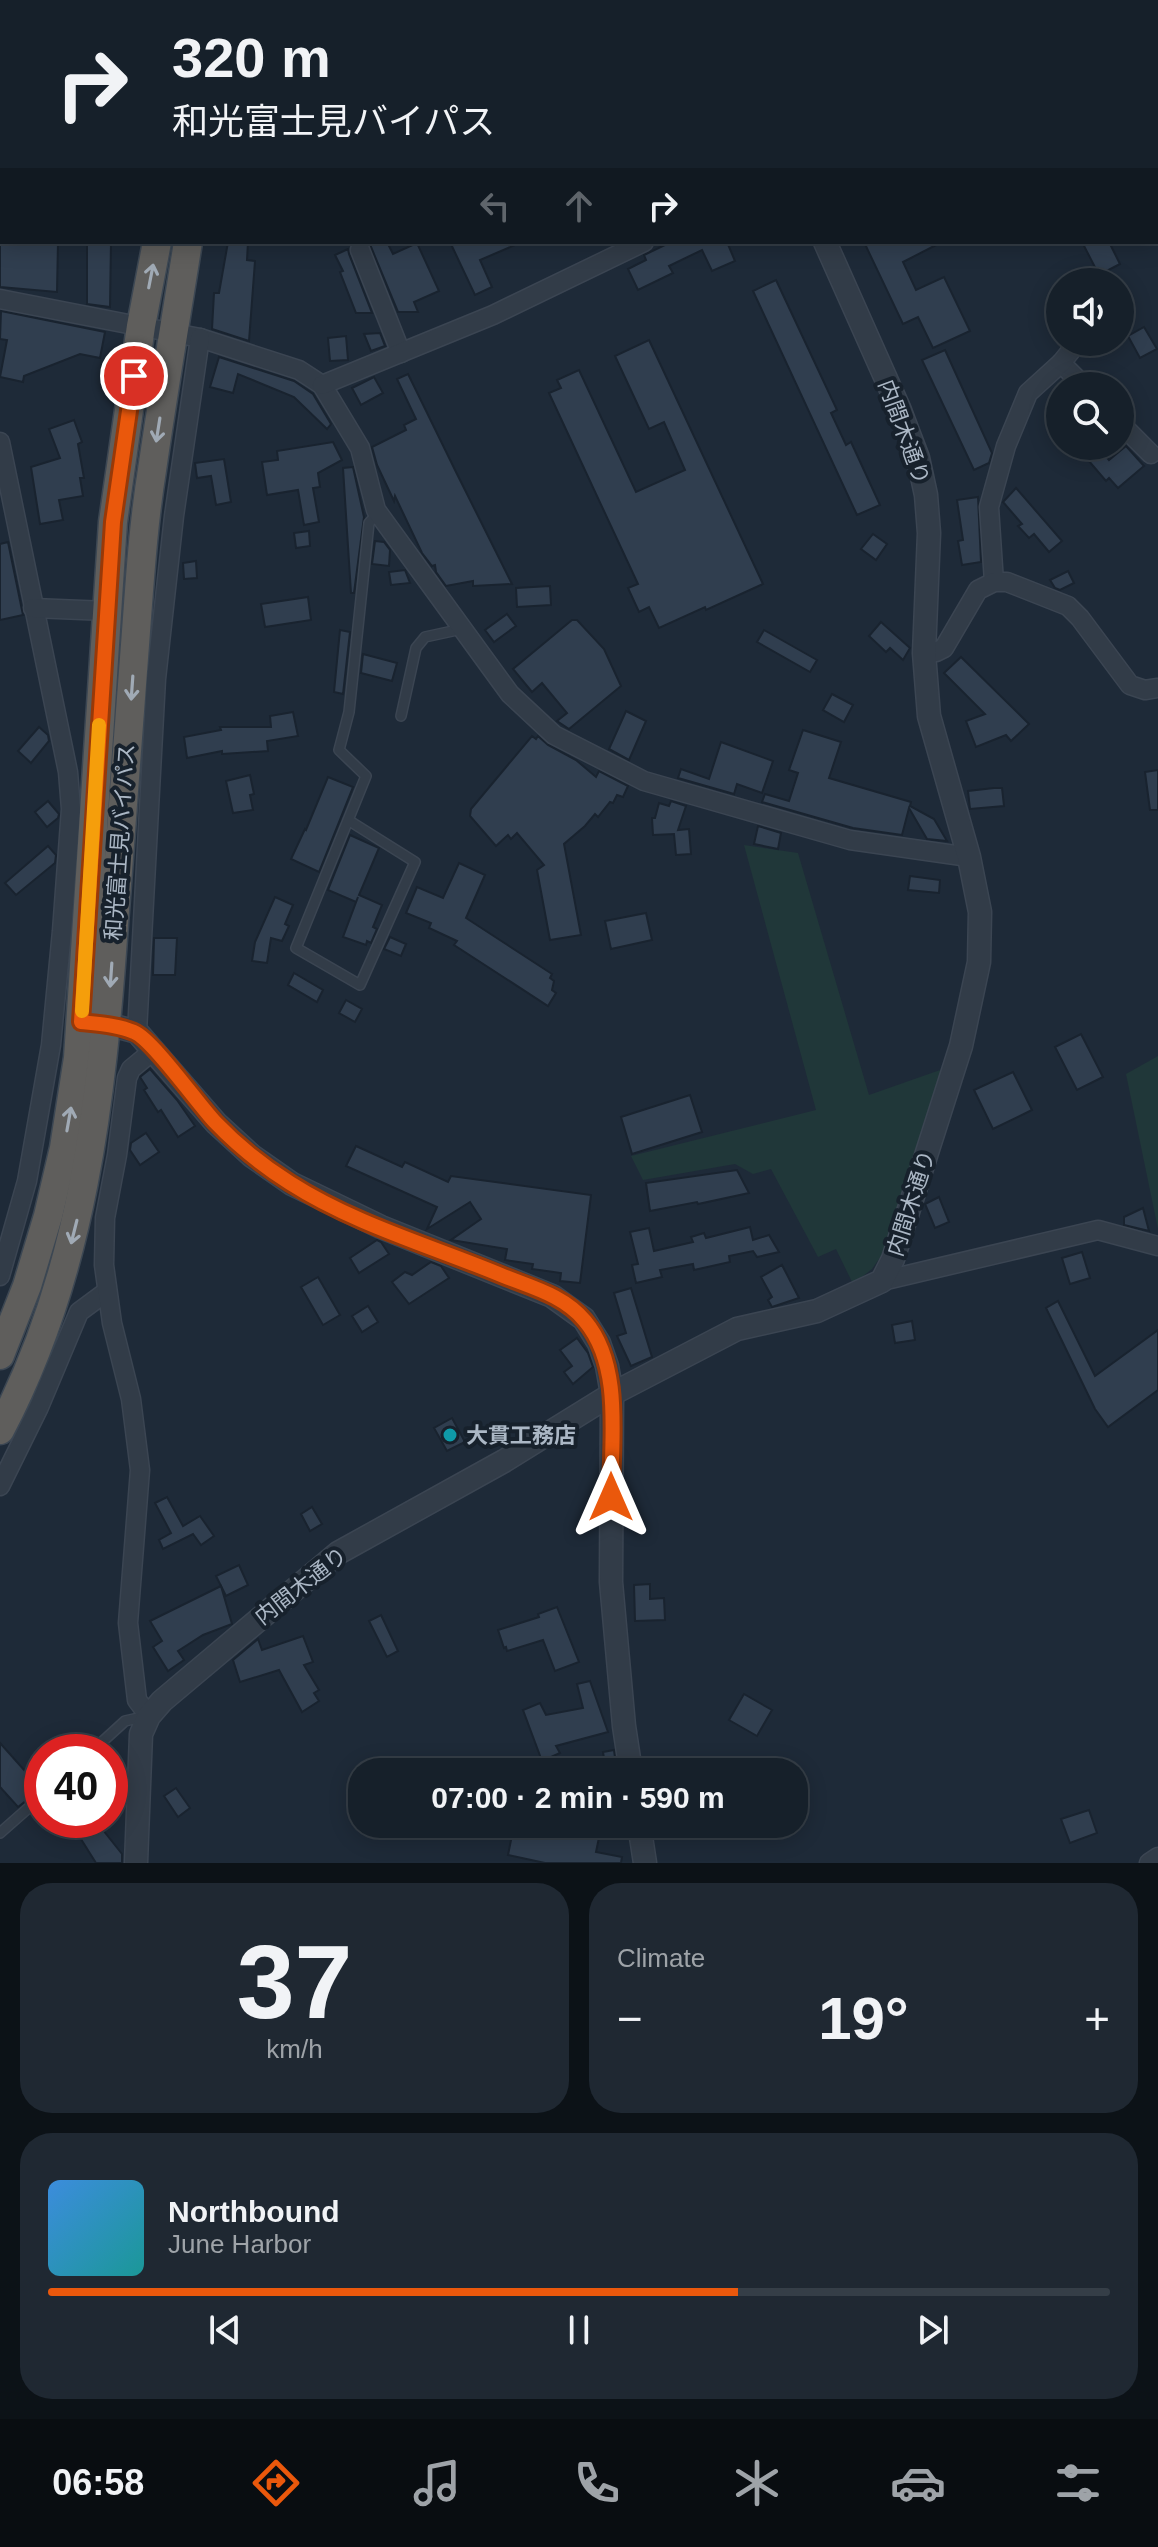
<!DOCTYPE html>
<html lang="en">
<head>
<meta charset="utf-8">
<style>
	:root { --surface:#16202a; --page:#1f2832; --text:#f1f3f6; --muted:#9ea3a8; --line:#353e47; --accent:#ea580c }
	body { margin:0; font-family:Arial,"Noto Sans JP",sans-serif; background:var(--page); color:var(--text); height:100vh; display:flex; flex-direction:column; font-size:30px; white-space:nowrap }
	* { box-sizing:border-box; margin:0 }
	p { font-size:26px; color:var(--muted) }
	.icon { flex:none; width:44px; height:44px; fill:none; stroke:currentColor; stroke-width:2; stroke-linecap:round; stroke-linejoin:round }
	.map { position:relative; height:1863px; overflow:hidden }
	.drawer { display:flex; flex-direction:column; gap:20px; padding:20px; background:#0c1217; flex:1 }
	.drawer>* { flex:none }
	.guide { position:absolute; left:0px; top:0px; width:1158px; height:244px; box-shadow:0 4px 20px #0003,0 0 0 2px var(--line); background:#16202a; color:var(--text); overflow:hidden }
	.buttons { position:absolute; left:1046px; top:268px; display:grid; gap:16px }
	.buttons a { display:grid; place-items:center; width:88px; height:88px; border-radius:50%; background:var(--surface); box-shadow:0 4px 20px #0003,0 0 0 2px var(--line); font-size:40px }
	.speed { position:absolute; left:24px; top:1734px; display:flex; gap:16px; font-size:40px; font-weight:700; text-align:center }
	.speed>* { display:grid; place-content:center; width:104px; height:104px; border-radius:50%; background:var(--surface); box-shadow:0 4px 20px #0003,0 0 0 2px var(--line); line-height:1 }
	.speed .limit { border:12px solid #d22; background:#fff; color:#111 }
	.pin { position:absolute; display:grid; place-items:center; width:68px; height:68px; color:#fff; margin:-34px; border:4px solid #fff; border-radius:50%; box-shadow:0 2px 8px #0007 }
	.me { position:absolute; width:88px; margin:-44px; rotate:0deg; stroke-linejoin:round; filter:drop-shadow(0 0 6px #0008) }
	.turn { display:flex; align-items:center; gap:28px; height:168px; padding:0 40px; font-size:36px }
	.turn .icon { width:104px; height:104px; stroke-width:2.5 }
	.turn b { display:block; font-size:56px; line-height:68px }
	.lanes { display:flex; align-items:center; height:76px; padding:0 40px; background:#0003; justify-content:center; gap:40px; direction:ltr }
	.lanes .off { opacity:.35 }
	.big { font-size:60px; font-weight:600; line-height:1.1 }
	.drawer .widget { flex:1; display:flex; flex-direction:column; justify-content:center; gap:12px; min-width:0; padding:0 28px; border-radius:32px; background:var(--page) }
	.drawer .dial { align-items:center; gap:0 }
	.dial b { font-size:104px; line-height:1 }
	.song { display:flex; align-items:center; gap:24px }
	.cover { width:96px; height:96px; border-radius:12px; background:linear-gradient(135deg,hsl(210 70% 55%),hsl(180 70% 35%)) }
	.played { height:8px; border-radius:4px; background:linear-gradient(90deg,var(--accent) 65%,var(--line) 65%) }
	.keys { display:flex; justify-content:space-around; direction:ltr }
	.heat { display:flex; justify-content:space-between; align-items:center; font-size:44px; direction:ltr }
	.drawer .tiles { flex:1; display:grid; gap:20px; grid-template-columns:1fr 1fr }
	.widget:last-child { grid-column:span 2 }
	.trip { position:absolute; left:348px; top:1758px; width:460px; height:80px; border-radius:32px; background:var(--surface); box-shadow:0 4px 20px #0003,0 0 0 2px var(--line); font-weight:600; line-height:80px; text-align:center }
	.menu { display:flex; height:128px; justify-content:space-around; align-items:center; background:#090d11; color:var(--muted) }
	.menu .icon { width:56px; height:56px }
	.menu .active { color:var(--accent) }
	.menu b { font-size:36px; color:var(--text) }
	.map>svg:first-child { display:block }
</style>
</head>
<body>
<div class="map">
<svg width="1158" height="1863" viewBox="0 0 1158 1863">
	<rect width="100%" height="100%" fill="#1e2a38"/>
	<g fill="#203739">
		<polygon points="744,845 798,853 869,1095 943,1069 888,1246 872,1269 853,1284 836,1249 818,1257 771,1169 753,1174 735,1164 643,1180 631,1156 816,1110"/>
		<polygon points="1158,1056 1158,1229 1126,1074"/>
	</g>
	<g fill="#303e4f" stroke="#19232f" stroke-width="2">
		<polygon points="0,242 58,242 57,292 0,287"/>
		<polygon points="87,242 111,242 110,307 87,304"/>
		<polygon points="228,242 248,242 247,260 255,261 249,341 212,329 214,293 219,293"/>
		<polygon points="369,242 387,242 393,254 417,243 439,291 414,302 418,312 398,312"/>
		<polygon points="450,242 522,242 480,260 492,287 475,295"/>
		<polygon points="671,242 727,242 735,261 712,271 702,250 669,266 673,273 638,290 628,269 646,260 644,255"/>
		<polygon points="864,242 942,242 903,262 916,290 944,277 970,331 933,348 918,317 903,324"/>
		<polygon points="1082,242 1109,242 1120,264 1099,275"/>
		<polygon points="348,249 349,254 372,313 356,313 340,272 343,271 335,255"/>
		<polygon points="776,280 837,410 831,413 846,445 851,442 880,505 857,515 753,291"/>
		<polygon points="1,311 105,332 100,358 80,354 24,376 23,382 0,377 7,340 0,339"/>
		<polygon points="1144,327 1157,349 1140,358 1128,336"/>
		<polygon points="380,333 385,346 371,351 364,334"/>
		<polygon points="346,336 348,360 330,361 328,338"/>
		<polygon points="649,340 763,584 706,610 705,607 659,628 649,607 639,612 628,588 638,584 549,393 561,388 557,380 579,370 636,492 685,470 664,422 649,429 615,356"/>
		<polygon points="945,350 992,453 989,463 974,470 922,360"/>
		<polygon points="219,357 294,381 313,394 331,424 327,429 294,397 238,374 233,393 210,387"/>
		<polygon points="408,374 456,472 512,584 473,586 473,581 446,586 436,572 435,565 432,566 422,553 395,496 394,501 377,465 372,447 406,430 404,425 416,419 397,379"/>
		<polygon points="374,377 383,393 361,405 352,388"/>
		<polygon points="74,420 82,442 78,444 84,478 80,478 83,496 59,500 63,520 40,524 31,467 60,458 49,429"/>
		<polygon points="333,442 342,460 318,473 320,487 313,488 319,522 304,525 298,490 267,495 262,462 278,460 277,451"/>
		<polygon points="1076,446 1097,446 1109,460 1126,446 1144,466 1118,488 1109,478 1106,481"/>
		<polygon points="224,459 231,502 216,505 211,476 197,478 195,463"/>
		<polygon points="353,467 364,517 354,593 351,593 343,468"/>
		<polygon points="1016,488 1062,541 1049,552 1034,534 1029,538 1018,526 1022,524 1003,502"/>
		<polygon points="978,497 981,562 962,565 958,541 963,540 957,500"/>
		<polygon points="309,531 310,546 296,548 294,533"/>
		<polygon points="873,534 887,544 876,560 861,549"/>
		<polygon points="375,541 384,542 390,550 389,566 372,564"/>
		<polygon points="8,542 23,615 0,620 0,544"/>
		<polygon points="196,561 197,578 184,579 183,563"/>
		<polygon points="405,570 410,583 391,585 389,572"/>
		<polygon points="1068,571 1074,583 1060,590 1055,588 1050,580"/>
		<polygon points="550,586 551,605 517,607 516,588"/>
		<polygon points="308,597 311,620 265,627 261,604"/>
		<polygon points="507,614 516,626 494,642 485,630"/>
		<polygon points="572,620 577,620 604,649 621,686 569,729 557,721 567,713 542,683 532,692 513,669"/>
		<polygon points="881,622 910,648 903,660 890,648 886,652 869,636"/>
		<polygon points="340,630 350,632 343,694 334,692"/>
		<polygon points="764,630 817,660 810,672 757,642"/>
		<polygon points="363,654 397,663 392,681 361,673"/>
		<polygon points="961,657 1029,724 1011,741 1006,735 976,747 966,721 985,714 944,673"/>
		<polygon points="832,694 853,705 844,722 823,710"/>
		<polygon points="626,711 646,721 629,760 609,749"/>
		<polygon points="293,712 298,736 267,741 268,751 222,754 222,751 187,758 184,737 221,730 220,727 271,727 270,716"/>
		<polygon points="39,727 48,735 49,741 31,763 18,751"/>
		<polygon points="803,730 841,742 829,778 911,802 910,806 934,819 947,841 927,839 909,808 902,835 853,828 762,802 765,794 789,801 798,773 789,770"/>
		<polygon points="532,736 536,739 538,736 548,745 576,760 596,777 599,771 628,786 623,797 617,795 613,803 610,802 598,817 595,814 585,826 564,844 581,935 550,940 537,870 544,865 517,833 511,839 508,835 496,846 470,816 471,809"/>
		<polygon points="721,742 773,761 762,793 737,784 734,794 678,778 681,769 709,779"/>
		<polygon points="1158,770 1158,810 1150,810 1145,772"/>
		<polygon points="250,775 254,794 250,795 253,810 233,813 226,781"/>
		<polygon points="328,777 353,787 319,872 291,859 305,829 306,830"/>
		<polygon points="994,788 1002,788 1004,806 970,809 968,791"/>
		<polygon points="48,801 59,814 58,818 47,827 35,812"/>
		<polygon points="671,801 686,806 678,830 689,829 691,854 676,855 674,834 653,835 652,818 655,818 659,803 669,806"/>
		<polygon points="758,826 781,833 778,849 754,844"/>
		<polygon points="350,835 379,848 359,895 382,905 373,927 377,929 371,943 367,941 366,945 343,937 358,897 356,902 328,890"/>
		<polygon points="48,846 56,855 55,863 16,895 5,883"/>
		<polygon points="459,863 485,875 466,918 552,974 550,978 554,981 552,990 556,993 548,1006 454,945 457,941 429,928 431,923 406,913 417,887 443,898"/>
		<polygon points="910,876 940,880 939,893 908,890"/>
		<polygon points="275,897 293,905 285,924 289,926 282,941 271,938 267,963 252,961 255,942"/>
		<polygon points="646,913 652,940 611,949 605,921"/>
		<polygon points="390,937 406,944 401,956 384,949"/>
		<polygon points="154,938 177,938 175,975 153,975"/>
		<polygon points="294,973 323,990 317,1002 288,985"/>
		<polygon points="346,1000 362,1009 355,1022 339,1013"/>
		<polygon points="1081,1034 1103,1077 1077,1090 1055,1047"/>
		<polygon points="150,1069 177,1100 195,1126 178,1137 161,1110 158,1112 144,1090 147,1088 140,1077"/>
		<polygon points="1013,1072 1032,1110 993,1129 974,1090"/>
		<polygon points="690,1095 702,1132 632,1154 621,1117"/>
		<polygon points="146,1133 159,1152 140,1165 130,1150 131,1143"/>
		<polygon points="356,1146 402,1167 405,1162 448,1182 451,1176 591,1195 580,1283 560,1281 561,1273 532,1269 533,1264 505,1260 507,1249 451,1240 481,1219 470,1202 427,1229 437,1207 346,1166"/>
		<polygon points="737,1170 749,1193 698,1204 697,1202 650,1211 646,1183"/>
		<polygon points="939,1197 949,1222 935,1228 925,1204"/>
		<polygon points="1143,1208 1149,1231 1124,1225 1124,1217"/>
		<polygon points="750,1227 753,1240 769,1235 779,1252 757,1257 753,1251 729,1256 730,1262 694,1270 693,1264 660,1270 662,1277 636,1283 632,1265 638,1264 630,1232 649,1228 654,1251 693,1242 691,1237 704,1233 706,1238"/>
		<polygon points="377,1240 381,1242 389,1254 359,1273 350,1258"/>
		<polygon points="1082,1252 1090,1278 1070,1284 1062,1258"/>
		<polygon points="431,1262 441,1266 449,1278 409,1304 392,1282 405,1272 412,1275"/>
		<polygon points="782,1265 799,1298 772,1307 768,1300 772,1297 761,1277"/>
		<polygon points="318,1277 340,1315 323,1325 301,1287"/>
		<polygon points="631,1288 652,1357 631,1366 617,1336 626,1333 614,1293"/>
		<polygon points="1058,1301 1095,1376 1158,1330 1158,1390 1108,1427 1095,1409 1046,1308"/>
		<polygon points="368,1306 378,1322 362,1332 352,1316"/>
		<polygon points="912,1321 915,1340 895,1343 892,1325"/>
		<polygon points="577,1338 588,1353 593,1367 573,1384 564,1372 572,1366 560,1350"/>
		<polygon points="452,1418 465,1442 447,1451 434,1428"/>
		<polygon points="167,1497 183,1526 200,1516 214,1536 201,1545 193,1534 163,1549 159,1540 171,1533 155,1503"/>
		<polygon points="312,1507 322,1524 310,1531 301,1514"/>
		<polygon points="239,1565 248,1585 226,1596 216,1576"/>
		<polygon points="650,1584 650,1599 664,1598 665,1620 635,1621 634,1585"/>
		<polygon points="221,1586 232,1624 203,1635 178,1651 184,1660 168,1671 153,1647 162,1641 150,1621"/>
		<polygon points="557,1607 579,1662 555,1671 543,1640 507,1651 506,1647 504,1648 498,1630 539,1617 538,1614"/>
		<polygon points="381,1615 398,1651 387,1657 369,1621"/>
		<polygon points="303,1636 313,1662 304,1665 319,1690 314,1693 319,1701 302,1712 279,1670 240,1682 233,1660 258,1639 262,1650"/>
		<polygon points="590,1681 608,1732 556,1746 560,1753 542,1761 523,1710 540,1703 546,1715 583,1708 577,1684"/>
		<polygon points="744,1694 772,1710 757,1736 729,1720"/>
		<polygon points="0,1743 41,1789 18,1807 0,1787"/>
		<polygon points="614,1750 617,1772 606,1772 603,1752"/>
		<polygon points="176,1788 190,1808 178,1817 164,1796"/>
		<polygon points="1089,1810 1097,1833 1070,1843 1061,1819"/>
		<polygon points="69,1820 95,1820 122,1854 122,1863 96,1863"/>
		<polygon points="526,1824 558,1824 600,1833 596,1852 622,1857 621,1863 545,1863 508,1855 512,1835 523,1838"/>
	</g>
	<g fill="none" stroke-linecap="round" stroke-linejoin="round">
		<defs>
			<g id="service">
				<polyline points="401,716 416,648 425,637 462,629"/>
				<polyline points="348,820 415,862 360,985 296,948 366,776 339,750 349,712 369,523 378,513"/>
				<polyline points="91,1752 125,1721 147,1716"/>
				<polyline points="0,1833 42,1796"/>
			</g>
			<g id="minor">
				<polyline points="15,2 15,0"/>
				<polyline points="358,2 358,0"/>
				<polyline points="498,2 500,0"/>
				<polyline points="0,39 2,34"/>
				<polyline points="1156,42 1158,41"/>
				<polyline points="0,74 2,75"/>
				<polyline points="360,250 401,353"/>
				<polyline points="0,299 200,338 299,370 322,385 360,448 376,510 510,694 554,735 644,781 850,840 969,857"/>
				<polyline points="1061,363 1084,386"/>
				<polyline points="322,385 493,315 644,242"/>
				<polyline points="1120,423 1151,454"/>
				<polyline points="0,442 68,772 71,809 62,931 51,1045 27,1181 0,1276"/>
				<polyline points="994,582 989,507 1006,446 1028,393 1061,363 1078,342"/>
				<polyline points="33,608 107,611"/>
				<polyline points="924,653 936,652 944,648 978,590 994,582 1007,582 1068,606 1080,618 1130,685 1145,690 1158,688"/>
				<polyline points="137,1032 156,679 174,516 200,338"/>
				<polyline points="882,1281 1098,1230 1158,1246"/>
				<polyline points="0,1486 39,1407 79,1312 106,1292"/>
				<polyline points="149,1716 137,1700 128,1623 140,1470 131,1399 112,1323 104,1265 105,1218 117,1155 127,1078 131,1069 154,1050"/>
				<polyline points="1149,1863 1158,1857"/>
			</g>
			<g id="tertiary">
				<polyline points="718,0 718,2"/>
				<polyline points="90,1023 107,1024 137,1032 216,1123 252,1156 292,1184 381,1227 552,1296 584,1319 599,1343 607,1366 612,1394 611,1582 624,1726 631,1772"/>
				<polyline points="639,1824 645,1863"/>
				<polyline points="136,1863 141,1734 149,1716 162,1701 338,1553 504,1461 612,1394 737,1329 817,1311 882,1281 893,1259 961,1046 979,962 980,912 969,857 929,716 924,653 929,533 926,495 918,458 899,408 825,242"/>
			</g>
			<g id="trunk">
				<polyline points="214,2 214,0"/>
				<polyline points="246,2 247,0"/>
				<polyline points="0,1355 27,1286 48,1216 64,1148 78,1058 113,522 141,326 157,242"/>
				<path d="M0,1430c83,-157 102,-332 114,-506 7,-89 13,-178 20,-266 5,-63 8,-126 18,-188 11,-76 24,-152 36,-228"/>
			</g>
		</defs>
		<use href="#service" stroke="#3b4552" stroke-width="12"/>
		<use href="#minor" stroke="#3b4552" stroke-width="21"/>
		<use href="#tertiary" stroke="#3b4552" stroke-width="25"/>
		<use href="#trunk" stroke="#3c4753" stroke-width="31"/>
		<use href="#service" stroke="#323c48" stroke-width="9"/>
		<use href="#minor" stroke="#323c48" stroke-width="18"/>
		<use href="#tertiary" stroke="#323c48" stroke-width="22"/>
		<use href="#trunk" stroke="#5f5e5c" stroke-width="28"/>
	</g>
	<defs><path id="oneway-shaft" d="M-6 0H5M1.5-3L5.5 0L1.5 3" fill="none" stroke-width="1.6" stroke-linecap="round" stroke-linejoin="round" transform="scale(2)"/></defs>
	<g stroke="#a0aab5">
		<use href="#oneway-shaft" transform="translate(151 276) rotate(-79)"/>
		<use href="#oneway-shaft" transform="translate(158 430) rotate(99)"/>
		<use href="#oneway-shaft" transform="translate(132 688) rotate(94)"/>
		<use href="#oneway-shaft" transform="translate(111 975) rotate(94)"/>
		<use href="#oneway-shaft" transform="translate(69 1119) rotate(-80)"/>
		<use href="#oneway-shaft" transform="translate(74 1232) rotate(104)"/>
	</g>
	<g fill="none" stroke-linecap="round" stroke-linejoin="round">
		<defs>
			<path id="route" d="M134,376l-21,146 -32,500c18,2 37,3 53,10 18,7 64,72 81,90 22,23 48,44 75,61 64,41 141,63 211,92 29,12 63,20 84,46 38,45 26,120 26,176"/>
		</defs>
		<use href="#route" stroke="#983908" stroke-width="20"/>
		<use href="#route" stroke="#ea580c" stroke-width="14"/>
		<polyline stroke="#f59e0b" stroke-width="14" points="82,1011 99,725"/>
	</g>
	<circle fill="#0f9aa8" stroke="#17212c" stroke-width="3" cx="450" cy="1435" r="8"/>
	<g text-anchor="middle" dominant-baseline="central" stroke-width="8" stroke-linejoin="round" paint-order="stroke">
		<g font-size="22" fill="#abb7c5" stroke="#17212c">
			<text transform="translate(904 432) rotate(70)">内間木通り</text>
			<text transform="translate(120 842) rotate(-86)">和光富士見バイパス</text>
			<text transform="translate(911 1203) rotate(-72)">内間木通り</text>
			<text transform="translate(301 1586) rotate(-38)">内間木通り</text>
		</g>
		<g font-size="22" font-weight="bold" fill="#abb7c5" stroke="#17212c" text-anchor="start">
			<text x="466" y="1435">大貫工務店</text>
		</g>
	</g>
</svg>
<div class="buttons">
<a><svg class="icon" aria-label="sound" viewBox="0 0 24 24"><path d="M4 9h4l5-4v14l-5-4H4zM17 9q2 3 0 6"/></svg></a>
<a><svg class="icon" aria-label="search" viewBox="0 0 24 24"><circle cx="10" cy="10" r="6"/><path d="M15 15l6 6"/></svg></a>
</div>
<div class="speed"><div class="limit">40</div></div>
<div class="pin" style="left:134px;top:376px;background:#d93025"><svg class="icon" aria-label="arrive" viewBox="0 0 24 24"><path d="M6 21V4h12l-3 4 3 4H6"/></svg></div>
<svg class="me" style="left:611px;top:1497px" viewBox="-20 -20 40 40"><path d="M0-17L14 15 0 8-14 15z" fill="#ea580c" stroke="#fff" stroke-width="4"/></svg>
<div class="trip">07:00 · 2 min · 590 m</div>
<div class="guide">
<div class="turn"><svg class="icon" aria-label="right" viewBox="0 0 24 24"><path d="M7 20v-9h11M14 6l5 5-5 5"/></svg><div><b>320 m</b>和光富士見バイパス</div></div>
<div class="lanes"><svg class="icon off" aria-label="left" viewBox="0 0 24 24"><path d="M17 20v-9H6M10 6l-5 5 5 5"/></svg><svg class="icon off" aria-label="ahead" viewBox="0 0 24 24"><path d="M12 20V5M6 11l6-6 6 6"/></svg><svg class="icon" aria-label="right" viewBox="0 0 24 24"><path d="M7 20v-9h11M14 6l5 5-5 5"/></svg></div>
</div>
</div>
<section class="drawer">
<div class="tiles">
<div class="widget dial"><b>37</b><p>km/h</p></div>
<div class="widget"><p>Climate</p>
<div class="heat"><a>−</a><b class="big">19°</b><a>+</a></div>
</div>
<div class="widget">
<div class="song"><i class="cover"></i><div><b>Northbound</b><p>June Harbor</p></div></div>
<div class="played"></div>
<div class="keys"><svg class="icon" aria-label="previous" viewBox="0 0 24 24"><path d="M18 5L8 12l10 7zM5 5v14"/></svg><svg class="icon" aria-label="pause" viewBox="0 0 24 24"><path d="M8 5v14M16 5v14"/></svg><svg class="icon" aria-label="next" viewBox="0 0 24 24"><path d="M6 5l10 7-10 7zM19 5v14"/></svg></div>
</div>
</div>
</section>
<nav class="menu">
<b>06:58</b>
<svg class="icon active" aria-label="directions" viewBox="0 0 24 24"><path d="M12 3l9 9-9 9-9-9zM9 14v-3h6M13 9l2 2-2 2"/></svg>
<svg class="icon" aria-label="music" viewBox="0 0 24 24"><path d="M9 18V5l10-2v13"/><circle cx="6" cy="18" r="3"/><circle cx="16" cy="16" r="3"/></svg>
<svg class="icon" aria-label="phone" viewBox="0 0 24 24"><path d="M5 4h4l2 5-3 2q2 4 5 5l2-3 5 2v4C11 20 4 13 5 4z"/></svg>
<svg class="icon" aria-label="climate" viewBox="0 0 24 24"><path d="M12 3v18M4 7l16 10M4 17L20 7"/></svg>
<svg class="icon" aria-label="car" viewBox="0 0 24 24"><path d="M5 17H2v-5l4-1 3-4h7l3 4 3 1v5h-3M9 17h6M6 11h13"/><circle cx="7" cy="17" r="2"/><circle cx="17" cy="17" r="2"/></svg>
<svg class="icon" aria-label="filters" viewBox="0 0 24 24"><path d="M4 7h16M4 17h16"/><circle cx="9" cy="7" r="2"/><circle cx="15" cy="17" r="2"/></svg>
</nav>
</body>
</html>
